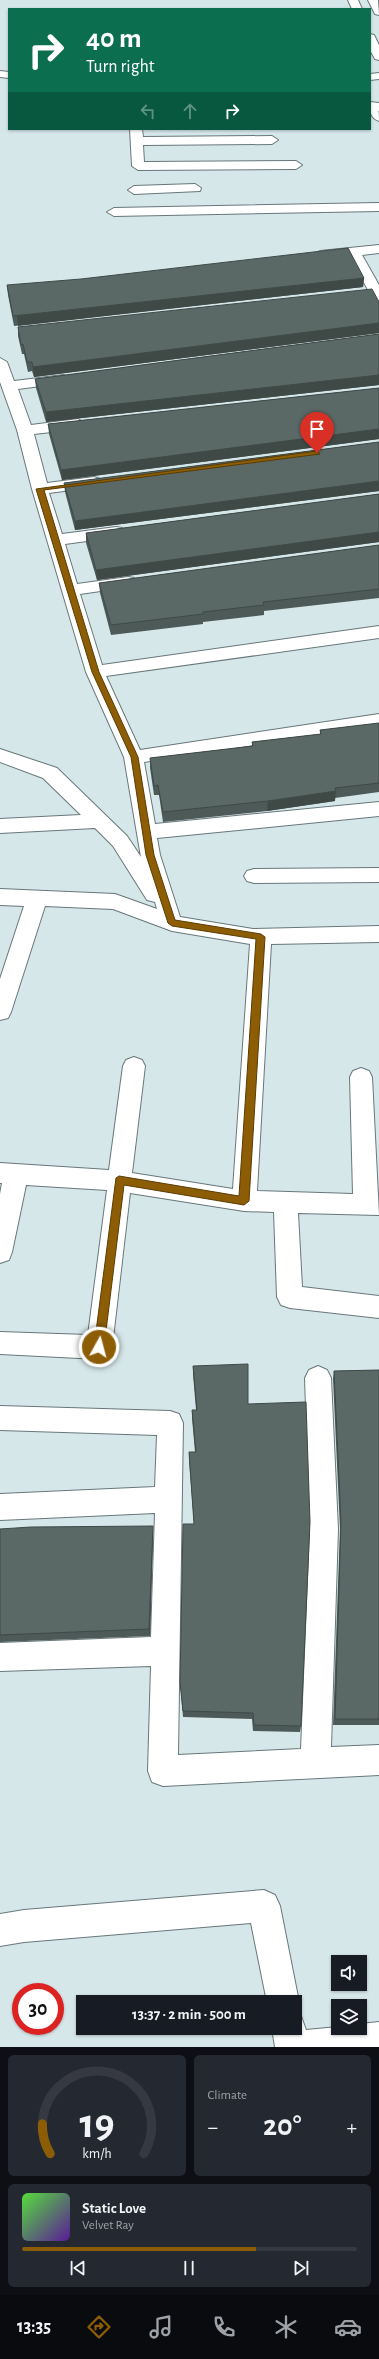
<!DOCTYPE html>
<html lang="en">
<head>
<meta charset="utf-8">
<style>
	:root { --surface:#171b24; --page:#242831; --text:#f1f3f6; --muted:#9ea1a6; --line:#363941; --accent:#8c5d05 }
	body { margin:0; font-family:"Alegreya Sans",sans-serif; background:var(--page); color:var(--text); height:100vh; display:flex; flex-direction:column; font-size:15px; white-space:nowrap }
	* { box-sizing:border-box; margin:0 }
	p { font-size:13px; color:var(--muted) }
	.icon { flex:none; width:22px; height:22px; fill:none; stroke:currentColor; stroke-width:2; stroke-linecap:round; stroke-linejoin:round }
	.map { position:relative; height:2047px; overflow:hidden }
	.panel { display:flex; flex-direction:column; gap:8px; padding:8px; background:#0d0f14; flex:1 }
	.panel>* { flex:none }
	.guide { position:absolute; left:8px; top:8px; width:363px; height:122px; border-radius:0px; box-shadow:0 1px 3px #0004; background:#0b6e4f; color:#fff; overflow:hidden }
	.controls { position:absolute; left:331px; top:1955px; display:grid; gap:8px }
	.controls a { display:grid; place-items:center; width:36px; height:36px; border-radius:0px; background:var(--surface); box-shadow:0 1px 3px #0004; font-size:20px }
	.speed { position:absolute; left:12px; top:1983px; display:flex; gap:8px; font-size:20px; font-weight:700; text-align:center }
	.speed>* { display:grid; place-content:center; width:52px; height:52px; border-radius:50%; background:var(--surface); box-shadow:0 1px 3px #0004; line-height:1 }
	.speed .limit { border:6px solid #d22; background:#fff; color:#111 }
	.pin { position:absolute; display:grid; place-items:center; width:34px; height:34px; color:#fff; margin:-41px -17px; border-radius:50% 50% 50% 0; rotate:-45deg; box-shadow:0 0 4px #0007 }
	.pin .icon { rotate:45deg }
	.me { position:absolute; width:44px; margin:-22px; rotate:7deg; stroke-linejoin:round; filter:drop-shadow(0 0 3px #0008) }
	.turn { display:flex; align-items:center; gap:14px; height:84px; padding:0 12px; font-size:18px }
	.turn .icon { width:52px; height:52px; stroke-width:2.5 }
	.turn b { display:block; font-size:28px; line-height:34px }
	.lanes { display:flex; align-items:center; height:38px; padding:0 12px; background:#0003; justify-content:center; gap:20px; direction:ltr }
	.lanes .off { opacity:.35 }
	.big { font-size:30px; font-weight:600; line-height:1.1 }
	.panel .widget { flex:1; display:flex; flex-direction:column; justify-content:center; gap:6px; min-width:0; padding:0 14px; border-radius:6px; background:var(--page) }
	.panel .dial { align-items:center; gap:0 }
	.dial svg { height:104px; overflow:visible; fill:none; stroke:var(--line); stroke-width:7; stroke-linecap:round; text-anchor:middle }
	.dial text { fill:var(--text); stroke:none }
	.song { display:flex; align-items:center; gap:12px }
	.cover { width:48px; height:48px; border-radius:6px; background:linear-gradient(135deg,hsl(110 70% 55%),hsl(270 70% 35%)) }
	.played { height:4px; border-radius:2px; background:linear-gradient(90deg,var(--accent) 70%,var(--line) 70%) }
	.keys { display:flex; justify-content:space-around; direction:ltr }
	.heat { display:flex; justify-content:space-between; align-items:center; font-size:22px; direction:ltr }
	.panel .tiles { flex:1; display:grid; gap:8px; grid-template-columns:1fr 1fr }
	.widget:last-child { grid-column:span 2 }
	.trip { position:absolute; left:76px; top:1995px; width:226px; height:40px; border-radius:0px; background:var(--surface); box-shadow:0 1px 3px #0004; font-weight:600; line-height:40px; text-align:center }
	.tab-bar { display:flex; height:64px; justify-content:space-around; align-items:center; background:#090b0e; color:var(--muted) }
	.tab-bar .icon { width:28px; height:28px }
	.tab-bar .active { color:var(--accent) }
	.tab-bar b { font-size:18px; color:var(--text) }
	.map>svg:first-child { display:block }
</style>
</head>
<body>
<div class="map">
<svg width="379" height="2047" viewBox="0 0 379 2047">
	<rect width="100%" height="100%" fill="#d6e7ea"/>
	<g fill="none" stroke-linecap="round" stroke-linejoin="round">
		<defs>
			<g id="minor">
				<polygon points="130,129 142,129 143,137 272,136 278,140 272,144 143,145 144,162 296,161 302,165 296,169 138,170 132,166"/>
				<polygon points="195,184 201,188 200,191 134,194 128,190 134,186"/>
				<polygon points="379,203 379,211 114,216 107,212 114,208"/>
				<polygon points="379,245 379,253 362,255 379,285 379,301 372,297 349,256 320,259 313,255 320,251"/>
				<polygon points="0,358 7,362 14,381 64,375 71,379 64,383 18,389 31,425 78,419 86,424 78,429 34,434 47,483 94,477 100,479 102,482 100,485 94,487 49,493 62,534 116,527 122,528 124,532 122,536 116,537 65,544 77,584 128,577 134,578 137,582 134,586 128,587 80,594 102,665 379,626 379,638 106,676 140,750 379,714 379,726 144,762 155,824 379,802 379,816 157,838 160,855 180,917 253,929 379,926 379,942 271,944 257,1191 353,1194 350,1077 353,1071 361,1068 369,1071 372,1077 379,1215 298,1213 302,1287 379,1296 379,1318 290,1308 281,1305 277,1297 274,1212 244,1211 130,1193 112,1347 108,1355 99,1359 0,1354 0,1332 88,1335 107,1190 26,1185 12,1252 9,1260 0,1263 0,1194 2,1183 0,1183 0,1163 109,1170 123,1066 126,1060 134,1057 142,1060 145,1066 132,1173 233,1189 250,944 172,931 113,909 45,906 11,1012 8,1018 0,1020 0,979 24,906 0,905 0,889 115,894 157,909 155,902 147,900 113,846 95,828 0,833 0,819 81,815 43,778 0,762 0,749 57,768 127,836 141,857 124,757 86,672 32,489 17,430 0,382"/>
				<polygon points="379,868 379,882 254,883 247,881 244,876 247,871 254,869"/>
				<polygon points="318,1366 327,1370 331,1378 338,1529 331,1747 379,1745 379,1775 163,1786 152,1782 148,1771 151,1666 0,1671 0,1643 151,1637 155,1513 0,1520 0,1494 155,1487 157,1435 0,1430 0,1406 170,1411 179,1414 183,1423 178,1755 301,1749 310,1529 305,1378 309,1370"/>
				<polygon points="264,1890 275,1895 280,1906 299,2002 295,2013 295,2002 267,2002 251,1923 24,1942 0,1946 0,1914 24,1910"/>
				<polygon points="295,2014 301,2016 306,2030 338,2027 360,2028 360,2024 379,2022 379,2047 275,2047 272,2028 295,2028"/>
			</g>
			<g id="major">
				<polygon points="348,0 358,0 362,9 352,9"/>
				<polygon points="368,0 378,0 379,15 375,14"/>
				<polygon points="370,34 374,35 379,45 379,60 375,59 370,50"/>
				<path d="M370,102c9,3 9,10 9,19 -9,-3 -9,-10 -9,-19z"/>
			</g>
			<g id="highway">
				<polygon points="0,71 9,72 9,78 0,77"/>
				<polygon points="379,73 379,79 370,80 370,74"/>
				<polygon points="370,102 379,103 379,111 370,110"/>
			</g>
		</defs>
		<use href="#minor" stroke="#68777a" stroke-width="2"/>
		<use href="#major" stroke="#68777a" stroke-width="2"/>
		<use href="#highway" stroke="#68777a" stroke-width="2"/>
		<use href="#minor" fill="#fff" fill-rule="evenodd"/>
		<use href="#major" fill="#fff" fill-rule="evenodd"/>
		<use href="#highway" fill="#fff" fill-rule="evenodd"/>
	</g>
	<g fill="#4d5a58">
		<polygon points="364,278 363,287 14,326 8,295 7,285"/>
		<polygon points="379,302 379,333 34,377 32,371 28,372 24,354 22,354 18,336 18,327"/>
		<polygon points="379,334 379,385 46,422 36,388 35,379"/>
		<polygon points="379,388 379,439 62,480 49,434 48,424"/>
		<polygon points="379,442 379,491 75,530 65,492 64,483"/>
		<polygon points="379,494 379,542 97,580 86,543 86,533"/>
		<polygon points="379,545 379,598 264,611 264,615 203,622 203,624 111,635 100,593 99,583"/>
		<polygon points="379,723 379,792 335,798 335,801 267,811 163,822 159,795 154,795 150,768 150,758 252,746 252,742 320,734 320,730"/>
		<polygon points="193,1366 248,1404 301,1726 300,1732 253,1731 252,1719 183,1717 180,1682 194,1524 189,1460 189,1452 195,1452 192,1418 192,1410 196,1410 193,1374"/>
		<polygon points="379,1370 379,1725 333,1725 340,1529 333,1379 334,1371"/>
		<polygon points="0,1529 153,1533 150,1636 0,1642"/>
	</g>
	<g fill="#3f4a47">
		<polygon points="364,278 363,287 18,326 17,316"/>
		<polygon points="379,323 379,333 34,377 33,367"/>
		<polygon points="379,375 379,385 46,422 46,412"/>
		<polygon points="379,429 379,439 62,480 61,470"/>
		<polygon points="379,481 379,491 75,530 75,521"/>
		<polygon points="379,532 379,542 97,580 96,570"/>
		<polygon points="336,791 335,801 267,811 268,801"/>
		<polygon points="153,1526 153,1533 150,1636 149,1629"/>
	</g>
	<g fill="#5a6966" stroke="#3f4a47">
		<polygon points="348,248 364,278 13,316 7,285 81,279"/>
		<polygon points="372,289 379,302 379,323 33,367 32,362 27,362 23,344 21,345 18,327"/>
		<polygon points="379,334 379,375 46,412 35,379"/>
		<polygon points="379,388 379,429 61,470 48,424"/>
		<polygon points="379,442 379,481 75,521 64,483"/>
		<polygon points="379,494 379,532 96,570 86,533"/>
		<polygon points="379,545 379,589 263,602 264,605 203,612 203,614 111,625 99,583"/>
		<polygon points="379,723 379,783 335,788 336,791 268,801 163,812 158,785 154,786 150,758 253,746 252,742 321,734 320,730"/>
		<polygon points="248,1364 248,1404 306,1402 310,1522 301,1726 254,1725 253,1713 183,1711 180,1682 183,1524 194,1524 189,1452 196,1452 192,1410 197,1410 193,1366"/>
		<polygon points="379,1370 379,1719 335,1719 341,1522 334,1371"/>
		<polygon points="153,1526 149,1629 0,1635 0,1529 31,1527"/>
	</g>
	<polygon fill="#8c5d05" stroke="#5b3c03" points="317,451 320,454 44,490 99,672 138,757 154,855 175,920 261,934 265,937 249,1201 244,1205 124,1185 104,1347 99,1352 94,1347 116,1178 119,1176 239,1196 256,939 172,926 168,923 146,855 131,757 92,672 36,489"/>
</svg>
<div class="controls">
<a><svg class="icon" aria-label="sound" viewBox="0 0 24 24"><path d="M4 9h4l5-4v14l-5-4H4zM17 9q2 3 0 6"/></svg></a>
<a><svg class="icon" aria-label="layers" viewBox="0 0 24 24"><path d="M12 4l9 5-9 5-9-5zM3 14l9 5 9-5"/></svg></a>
</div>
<div class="speed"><div class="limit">30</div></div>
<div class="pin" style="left:317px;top:453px;background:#d93025"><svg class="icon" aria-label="arrive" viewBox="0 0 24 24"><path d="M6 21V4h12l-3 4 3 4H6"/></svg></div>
<svg class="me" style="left:99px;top:1347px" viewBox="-20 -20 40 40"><circle r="17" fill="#8c5d05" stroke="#fff" stroke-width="3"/><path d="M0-11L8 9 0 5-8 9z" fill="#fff"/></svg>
<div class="trip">13:37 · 2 min · 500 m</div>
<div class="guide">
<div class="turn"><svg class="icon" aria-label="right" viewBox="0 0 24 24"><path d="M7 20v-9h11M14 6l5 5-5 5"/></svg><div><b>40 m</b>Turn right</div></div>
<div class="lanes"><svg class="icon off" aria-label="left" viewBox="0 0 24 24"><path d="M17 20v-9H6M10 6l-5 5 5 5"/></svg><svg class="icon off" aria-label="ahead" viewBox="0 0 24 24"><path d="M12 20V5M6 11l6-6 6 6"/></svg><svg class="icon" aria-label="right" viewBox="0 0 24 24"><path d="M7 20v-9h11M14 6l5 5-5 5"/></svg></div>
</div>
</div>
<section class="panel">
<div class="tiles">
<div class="widget dial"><svg viewBox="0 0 100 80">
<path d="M14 69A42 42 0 1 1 86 69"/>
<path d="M14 69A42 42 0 0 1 8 46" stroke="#8c5d05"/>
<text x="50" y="56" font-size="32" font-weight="700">19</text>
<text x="50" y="72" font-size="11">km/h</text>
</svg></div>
<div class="widget"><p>Climate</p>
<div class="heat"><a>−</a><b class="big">20°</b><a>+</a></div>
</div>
<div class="widget">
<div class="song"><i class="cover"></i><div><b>Static Love</b><p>Velvet Ray</p></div></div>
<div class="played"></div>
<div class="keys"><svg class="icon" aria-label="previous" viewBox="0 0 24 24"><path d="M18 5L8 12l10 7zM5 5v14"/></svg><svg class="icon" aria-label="pause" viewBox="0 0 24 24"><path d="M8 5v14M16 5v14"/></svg><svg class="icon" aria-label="next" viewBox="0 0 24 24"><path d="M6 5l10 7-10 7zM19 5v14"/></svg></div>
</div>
</div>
</section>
<nav class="tab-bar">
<b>13:35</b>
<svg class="icon active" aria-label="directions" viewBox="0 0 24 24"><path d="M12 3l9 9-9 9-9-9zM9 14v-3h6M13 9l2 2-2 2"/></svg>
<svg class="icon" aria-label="music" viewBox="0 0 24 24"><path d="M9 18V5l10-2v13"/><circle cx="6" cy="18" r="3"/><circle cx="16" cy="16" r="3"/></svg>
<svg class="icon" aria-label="phone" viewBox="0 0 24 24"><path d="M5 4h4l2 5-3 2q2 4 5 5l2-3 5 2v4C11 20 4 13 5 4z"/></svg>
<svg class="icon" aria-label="climate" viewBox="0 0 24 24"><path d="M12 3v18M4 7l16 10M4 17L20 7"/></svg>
<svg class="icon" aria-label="car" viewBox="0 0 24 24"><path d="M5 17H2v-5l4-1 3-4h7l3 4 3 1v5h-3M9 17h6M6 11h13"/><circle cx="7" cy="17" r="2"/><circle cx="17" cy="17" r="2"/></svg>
</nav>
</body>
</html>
